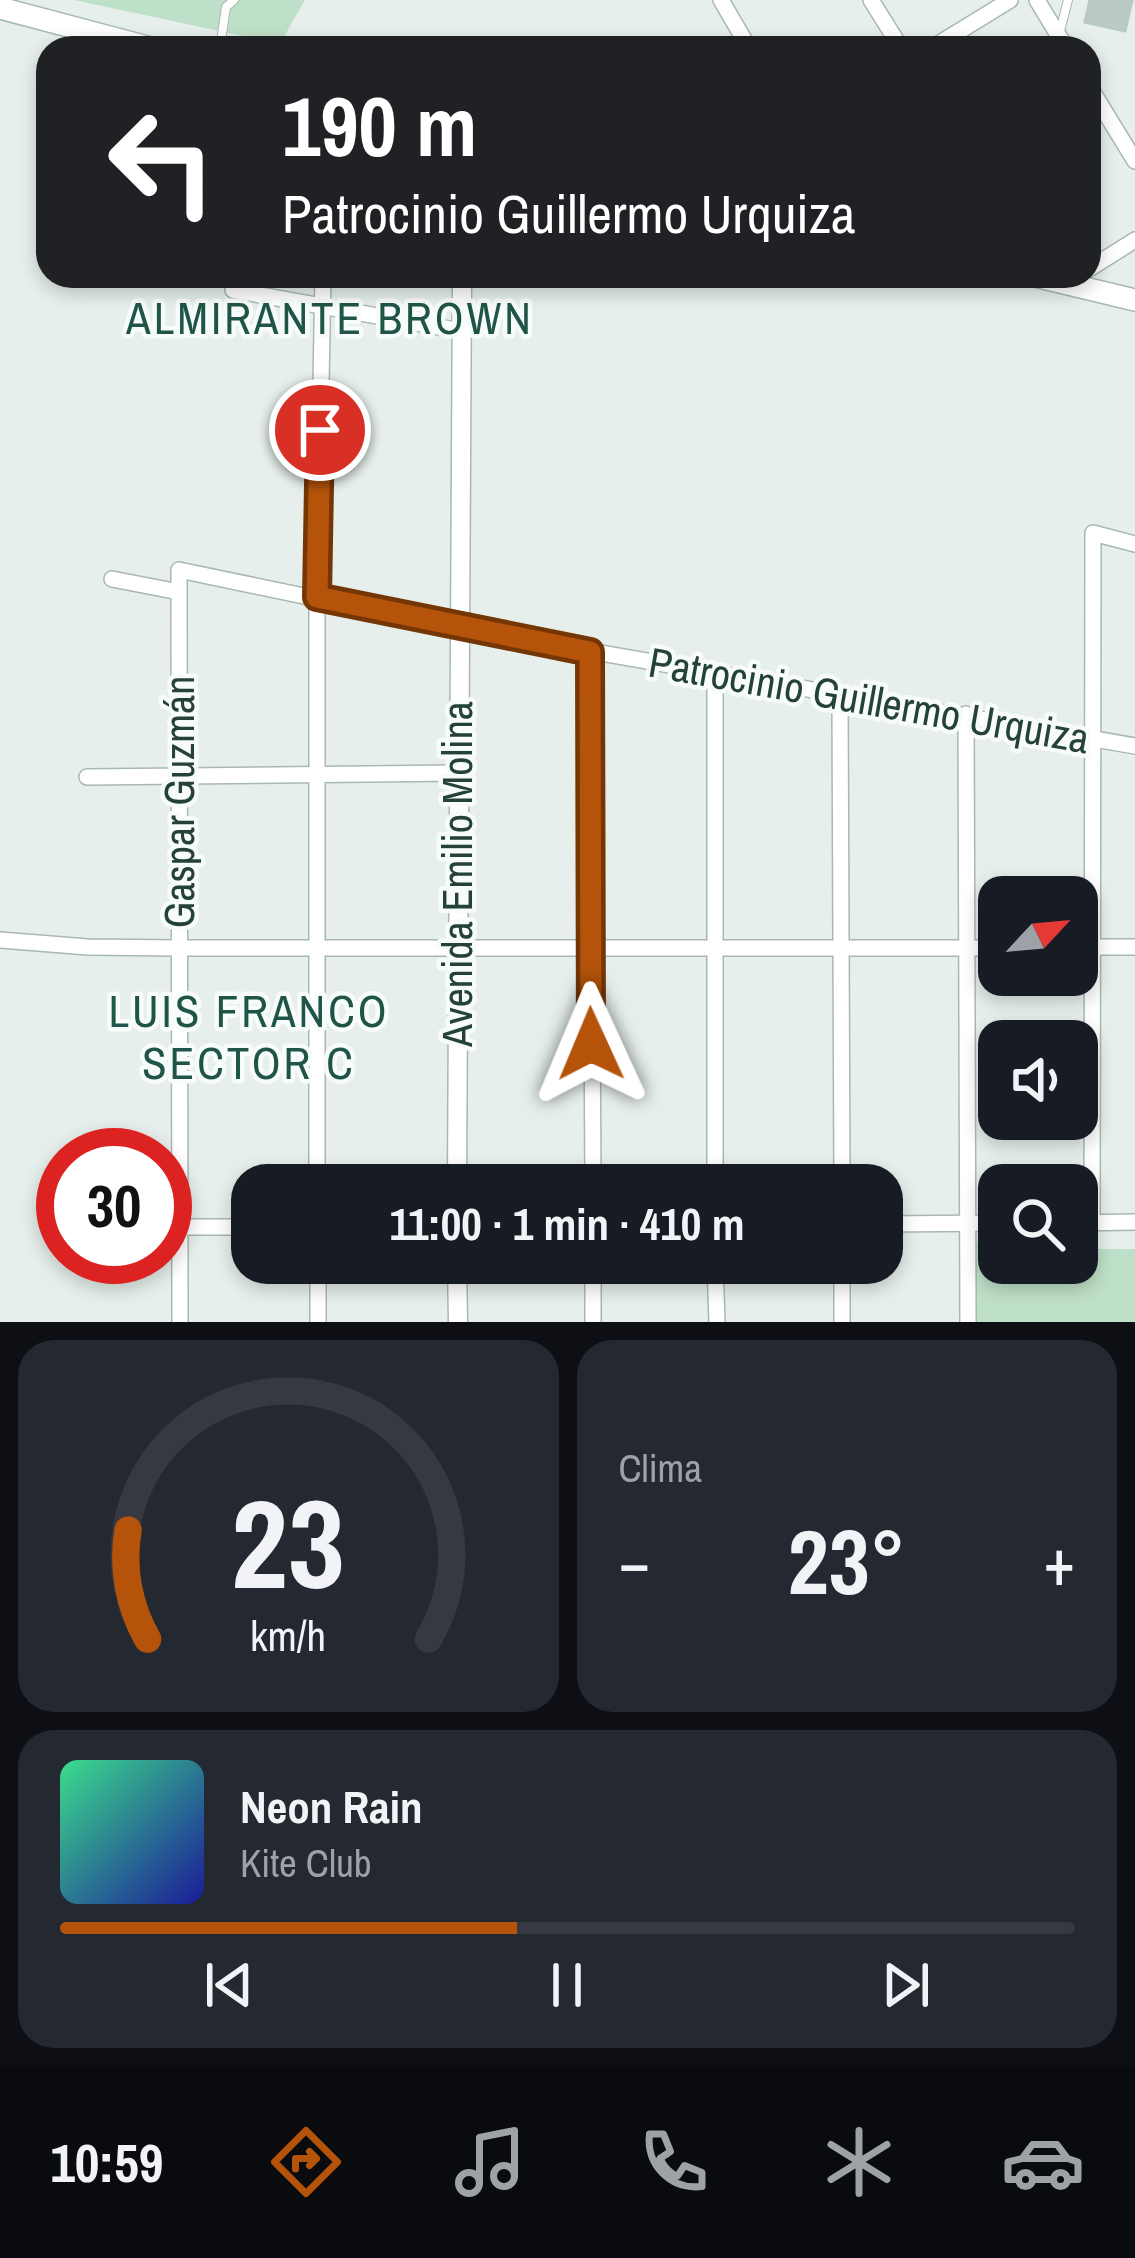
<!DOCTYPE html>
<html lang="es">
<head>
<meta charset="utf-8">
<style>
	:root { --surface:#171b24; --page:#242831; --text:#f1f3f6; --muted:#9ea1a6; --line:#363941; --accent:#b45309 }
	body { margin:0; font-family:"Archivo Narrow",sans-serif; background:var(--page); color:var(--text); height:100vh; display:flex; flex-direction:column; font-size:45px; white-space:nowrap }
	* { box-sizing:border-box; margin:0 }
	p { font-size:39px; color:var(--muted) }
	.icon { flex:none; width:66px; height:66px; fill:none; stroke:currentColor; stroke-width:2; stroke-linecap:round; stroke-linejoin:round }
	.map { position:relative; height:1322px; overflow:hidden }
	.sheet { display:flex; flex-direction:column; gap:18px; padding:18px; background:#0d0f14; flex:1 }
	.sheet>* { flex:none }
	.hud { position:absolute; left:36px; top:36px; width:1065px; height:252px; border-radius:36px; box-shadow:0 6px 18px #0003; background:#202124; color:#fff; overflow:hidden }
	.needle { width:78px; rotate:64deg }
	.tools { position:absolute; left:978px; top:876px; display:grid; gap:24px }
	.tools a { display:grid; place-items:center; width:120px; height:120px; border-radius:24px; background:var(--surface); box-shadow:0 6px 18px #0003; font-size:60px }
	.speed { position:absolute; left:36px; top:1128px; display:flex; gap:24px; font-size:60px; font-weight:700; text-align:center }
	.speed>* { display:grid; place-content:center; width:156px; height:156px; border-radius:50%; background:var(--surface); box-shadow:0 6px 18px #0003; line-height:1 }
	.speed .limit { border:18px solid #d22; background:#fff; color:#111 }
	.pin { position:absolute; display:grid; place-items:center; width:102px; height:102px; color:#fff; margin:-51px; border:6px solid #fff; border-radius:50%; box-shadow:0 3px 12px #0007 }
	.me { position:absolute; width:132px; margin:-66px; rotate:359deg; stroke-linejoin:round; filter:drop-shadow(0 0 9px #0008) }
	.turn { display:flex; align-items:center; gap:42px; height:252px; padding:0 48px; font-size:54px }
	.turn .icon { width:156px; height:156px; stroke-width:2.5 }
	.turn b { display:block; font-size:84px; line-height:102px }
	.big { font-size:90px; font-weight:700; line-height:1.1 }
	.sheet .tile { flex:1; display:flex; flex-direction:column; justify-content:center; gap:18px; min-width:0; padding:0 42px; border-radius:36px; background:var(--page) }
	.sheet .dial { align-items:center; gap:0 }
	.dial svg { height:312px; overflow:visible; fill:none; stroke:var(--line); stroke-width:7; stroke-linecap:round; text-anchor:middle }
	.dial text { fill:var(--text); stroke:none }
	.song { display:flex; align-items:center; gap:36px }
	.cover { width:144px; height:144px; border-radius:18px; background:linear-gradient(135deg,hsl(150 70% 55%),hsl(240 70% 35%)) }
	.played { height:12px; border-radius:6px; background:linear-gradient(90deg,var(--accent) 45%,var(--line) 45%) }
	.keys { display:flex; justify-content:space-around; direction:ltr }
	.heat { display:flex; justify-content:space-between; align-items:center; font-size:66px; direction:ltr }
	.sheet .tiles { flex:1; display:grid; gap:18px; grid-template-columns:1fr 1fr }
	.tile:last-child { grid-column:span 2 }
	.trip { position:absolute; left:231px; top:1164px; width:672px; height:120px; border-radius:36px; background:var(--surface); box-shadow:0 6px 18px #0003; font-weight:700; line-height:120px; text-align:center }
	.menu { display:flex; height:192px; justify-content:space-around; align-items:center; background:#090b0e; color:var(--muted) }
	.menu .icon { width:84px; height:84px }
	.menu .selected { color:var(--accent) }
	.menu b { font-size:54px; color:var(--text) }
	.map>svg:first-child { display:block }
</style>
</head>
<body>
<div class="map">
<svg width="1135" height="1322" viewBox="0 0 1135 1322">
	<rect width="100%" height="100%" fill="#e6efeb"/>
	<g fill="#bfe0c8">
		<polygon points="74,0 305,0 280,44"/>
		<polygon points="999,1237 999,1263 1077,1263 1077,1237 1090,1249 1135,1249 1135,1322 975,1322 976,1243 980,1238"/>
	</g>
	<polygon fill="#bbcac4" stroke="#b8c9c2" stroke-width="3" points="1090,0 1132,0 1125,31 1085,22"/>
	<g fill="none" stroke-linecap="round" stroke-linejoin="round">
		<defs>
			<g id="service">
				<polyline points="1059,35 1068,0"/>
				<polyline points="220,48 226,7 234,0"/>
			</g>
			<g id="minor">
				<polyline points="721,0 749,48"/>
				<polyline points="871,0 901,48"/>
				<polyline points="1037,0 1066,48"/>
				<polyline points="932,48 1010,0"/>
				<polyline points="1089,86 1135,161"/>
				<polyline points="1089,269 1135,240"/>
				<polyline points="233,290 461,331"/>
				<polyline points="112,579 179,592"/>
				<polyline points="590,652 593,1185"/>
				<polyline points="840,697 842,1185"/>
				<polyline points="966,714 968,1322"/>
				<polyline points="87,777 456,773"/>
				<polyline points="0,940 88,947 178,948 999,948"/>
				<polyline points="1077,947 1135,947"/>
				<polyline points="317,1185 317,597 323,276"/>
				<polyline points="715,1185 715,674"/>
				<polyline points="1077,1223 1135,1222"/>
				<polyline points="1092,1223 1093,533 1135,544"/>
				<polyline points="882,1224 999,1223"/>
				<polyline points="179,1227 252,1227"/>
				<polyline points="318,1263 318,1322"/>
				<polyline points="715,1263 717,1322"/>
				<polyline points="842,1263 842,1322"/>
				<polyline points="180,1322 179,570 457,628 1135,746"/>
				<polyline points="593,1322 593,1263"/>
			</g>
			<g id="tertiary">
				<polyline points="457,1185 462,276"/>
				<polyline points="457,1263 458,1322"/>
			</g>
			<g id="secondary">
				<polyline points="0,8 151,48"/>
				<polyline points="1035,276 1135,300"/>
			</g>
		</defs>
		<use href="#service" stroke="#a8b8b2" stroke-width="10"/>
		<use href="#minor" stroke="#a8b8b2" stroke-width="18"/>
		<use href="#tertiary" stroke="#a8b8b2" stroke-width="21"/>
		<use href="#secondary" stroke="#a4bbb3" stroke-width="24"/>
		<use href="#service" stroke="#fff" stroke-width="8"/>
		<use href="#minor" stroke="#fff" stroke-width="15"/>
		<use href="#tertiary" stroke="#fff" stroke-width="18"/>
		<use href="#secondary" stroke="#fff" stroke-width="21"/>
	</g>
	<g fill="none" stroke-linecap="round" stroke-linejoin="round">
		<defs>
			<polyline id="route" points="320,430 317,597 590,652 591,1044"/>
		</defs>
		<use href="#route" stroke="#753606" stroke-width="30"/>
		<use href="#route" stroke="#b45309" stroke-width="21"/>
	</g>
	<g text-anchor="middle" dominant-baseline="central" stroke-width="9" stroke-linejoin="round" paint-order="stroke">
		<g font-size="42" fill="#24423a" stroke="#f7fbf9">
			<text transform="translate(869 700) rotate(10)">Patrocinio Guillermo Urquiza</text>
			<text transform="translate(179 802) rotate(-90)">Gaspar Guzmán</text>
			<text transform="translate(457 874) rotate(-90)">Avenida Emilio Molina</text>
		</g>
		<g font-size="45" letter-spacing="3" fill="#1f5548" stroke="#f7fbf9">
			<text x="330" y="317">ALMIRANTE BROWN</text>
			<text x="249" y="1010">LUIS FRANCO<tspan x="249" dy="52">SECTOR C</tspan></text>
		</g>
	</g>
</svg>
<div class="tools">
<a><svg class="needle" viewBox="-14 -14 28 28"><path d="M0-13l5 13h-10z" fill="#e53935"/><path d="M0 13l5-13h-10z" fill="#9ea1a6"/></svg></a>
<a><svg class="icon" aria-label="sound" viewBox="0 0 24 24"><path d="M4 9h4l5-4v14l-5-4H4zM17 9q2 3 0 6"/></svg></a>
<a><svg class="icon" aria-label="search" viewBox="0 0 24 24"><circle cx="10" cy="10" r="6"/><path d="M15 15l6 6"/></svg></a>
</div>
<div class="speed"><div class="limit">30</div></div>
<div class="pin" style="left:320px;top:430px;background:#d93025"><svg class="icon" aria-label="arrive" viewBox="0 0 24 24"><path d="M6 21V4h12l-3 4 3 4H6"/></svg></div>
<svg class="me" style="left:591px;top:1044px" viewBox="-20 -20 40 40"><path d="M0-17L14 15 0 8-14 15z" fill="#b45309" stroke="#fff" stroke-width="4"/></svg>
<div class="trip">11:00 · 1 min · 410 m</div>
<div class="hud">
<div class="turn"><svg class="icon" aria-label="left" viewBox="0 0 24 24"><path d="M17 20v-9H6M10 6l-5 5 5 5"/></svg><div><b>190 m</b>Patrocinio Guillermo Urquiza</div></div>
</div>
</div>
<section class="sheet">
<div class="tiles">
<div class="tile dial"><svg viewBox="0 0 100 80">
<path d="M14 69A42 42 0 1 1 86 69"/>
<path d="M14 69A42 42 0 0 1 9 41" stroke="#b45309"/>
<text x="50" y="56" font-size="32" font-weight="700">23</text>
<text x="50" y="72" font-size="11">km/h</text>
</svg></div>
<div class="tile"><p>Clima</p>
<div class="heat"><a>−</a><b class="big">23°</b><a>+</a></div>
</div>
<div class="tile">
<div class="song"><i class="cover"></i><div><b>Neon Rain</b><p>Kite Club</p></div></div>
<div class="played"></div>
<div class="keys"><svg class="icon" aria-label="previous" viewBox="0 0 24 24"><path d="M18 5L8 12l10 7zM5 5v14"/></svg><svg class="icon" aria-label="pause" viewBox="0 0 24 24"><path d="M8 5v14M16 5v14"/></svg><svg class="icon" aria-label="next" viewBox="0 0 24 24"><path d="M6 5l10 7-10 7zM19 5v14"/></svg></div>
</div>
</div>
</section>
<nav class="menu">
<b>10:59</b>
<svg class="icon selected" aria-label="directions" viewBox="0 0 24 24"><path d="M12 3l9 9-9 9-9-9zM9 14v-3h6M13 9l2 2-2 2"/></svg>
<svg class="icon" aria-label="music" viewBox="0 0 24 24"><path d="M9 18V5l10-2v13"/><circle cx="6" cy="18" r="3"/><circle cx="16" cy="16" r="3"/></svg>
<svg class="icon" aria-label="phone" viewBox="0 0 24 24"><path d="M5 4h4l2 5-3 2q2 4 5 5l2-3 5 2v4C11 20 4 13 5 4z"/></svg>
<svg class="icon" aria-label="climate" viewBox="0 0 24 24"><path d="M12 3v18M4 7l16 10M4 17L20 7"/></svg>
<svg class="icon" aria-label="car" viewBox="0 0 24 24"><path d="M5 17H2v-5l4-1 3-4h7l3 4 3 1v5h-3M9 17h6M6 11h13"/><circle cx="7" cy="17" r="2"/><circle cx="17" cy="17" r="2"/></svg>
</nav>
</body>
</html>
